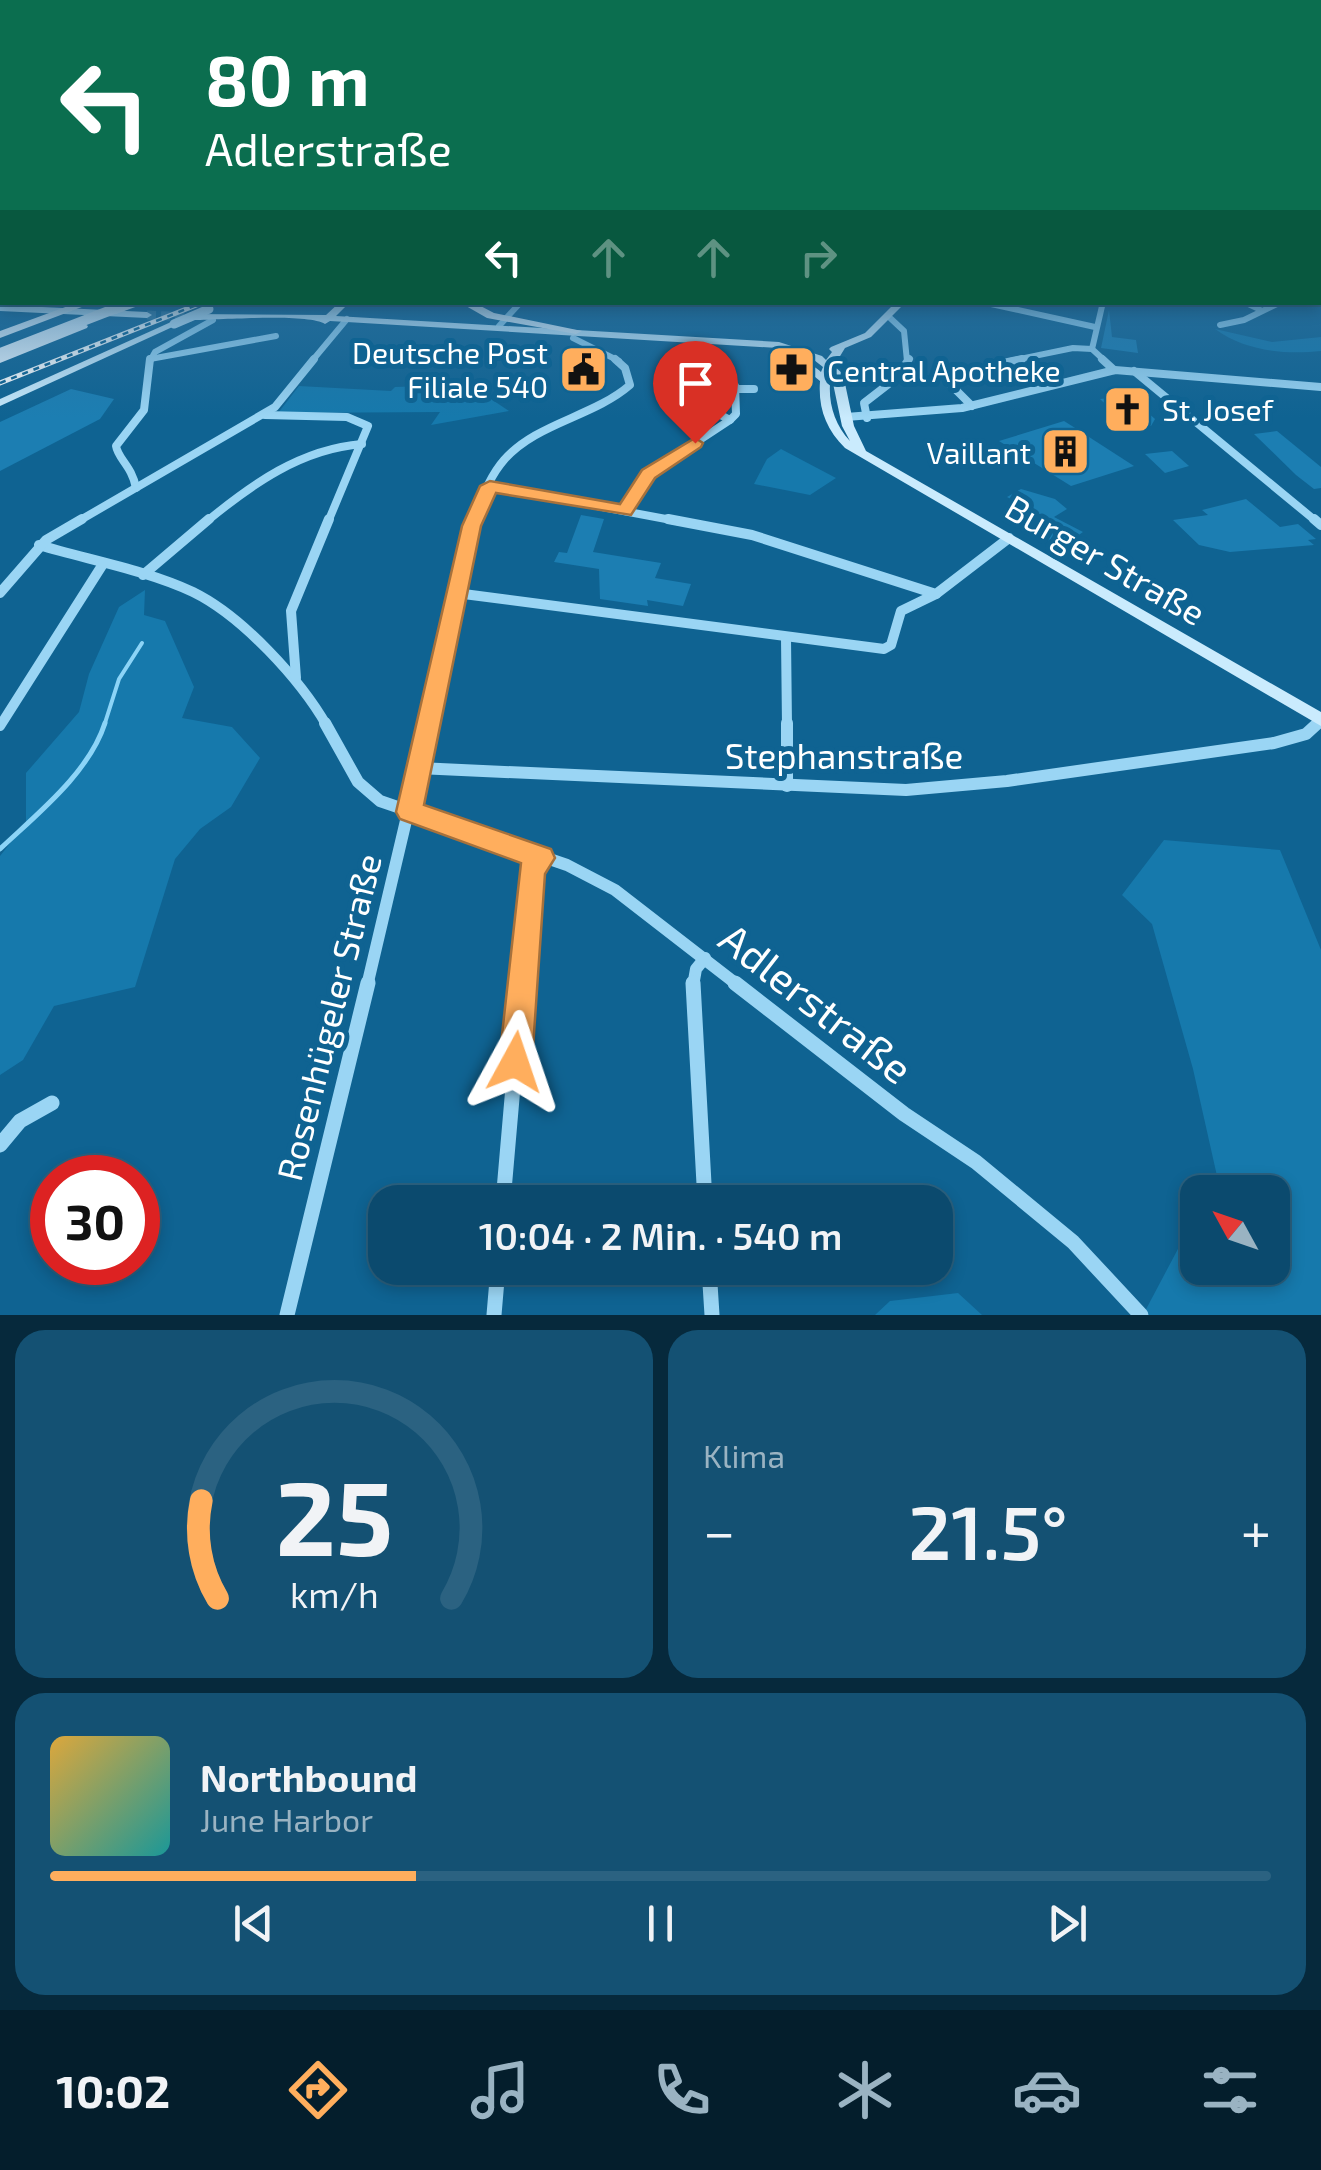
<!DOCTYPE html>
<html lang="de">
<head>
<meta charset="utf-8">
<style>
	:root { --surface:#0b4a6e; --page:#145173; --text:#f1f3f6; --muted:#9ab3c2; --line:#2b6281; --accent:#ffae5d }
	body { margin:0; font-family:"Exo 2",sans-serif; background:var(--page); color:var(--text); height:100vh; display:flex; flex-direction:column; font-size:38px; white-space:nowrap }
	* { box-sizing:border-box; margin:0 }
	p { font-size:32px; color:var(--muted) }
	.icon { flex:none; width:55px; height:55px; fill:none; stroke:currentColor; stroke-width:2; stroke-linecap:round; stroke-linejoin:round }
	.map { position:relative; height:1315px; overflow:hidden }
	.sheet { display:flex; flex-direction:column; gap:15px; padding:15px; background:#06293c; flex:1 }
	.sheet>* { flex:none }
	.top-card { position:absolute; left:0px; top:0px; width:1322px; height:305px; box-shadow:0 5px 15px #0003,0 0 0 2px var(--line); background:#0b6e4f; color:#fff; overflow:hidden }
	.needle { width:65px; rotate:310deg }
	.buttons { position:absolute; left:1180px; top:1175px; display:grid; gap:20px }
	.buttons a { display:grid; place-items:center; width:110px; height:110px; border-radius:20px; background:var(--surface); box-shadow:0 5px 15px #0003,0 0 0 2px var(--line); font-size:50px }
	.speed { position:absolute; left:30px; top:1155px; display:flex; gap:20px; font-size:50px; font-weight:700; text-align:center }
	.speed>* { display:grid; place-content:center; width:130px; height:130px; border-radius:50%; background:var(--surface); box-shadow:0 5px 15px #0003,0 0 0 2px var(--line); line-height:1 }
	.speed .limit { border:15px solid #d22; background:#fff; color:#111 }
	.pin { position:absolute; display:grid; place-items:center; width:85px; height:85px; color:#fff; margin:-102px -42px; border-radius:50% 50% 50% 0; rotate:-45deg; box-shadow:0 0 10px #0007 }
	.pin .icon { rotate:45deg }
	.me { position:absolute; width:110px; margin:-55px; rotate:5deg; stroke-linejoin:round; filter:drop-shadow(0 0 8px #0008) }
	.turn { display:flex; align-items:center; gap:35px; height:210px; padding:0 40px; font-size:45px }
	.turn .icon { width:130px; height:130px; stroke-width:2.5 }
	.turn b { display:block; font-size:70px; line-height:85px }
	.lanes { display:flex; align-items:center; height:95px; padding:0 40px; background:#0003; justify-content:center; gap:50px; direction:ltr }
	.lanes .off { opacity:.35 }
	.big { font-size:75px; font-weight:600; line-height:1.1 }
	.sheet .card { flex:1; display:flex; flex-direction:column; justify-content:center; gap:15px; min-width:0; padding:0 35px; border-radius:30px; background:var(--page) }
	.sheet .dial { align-items:center; gap:0 }
	.dial svg { height:260px; overflow:visible; fill:none; stroke:var(--line); stroke-width:7; stroke-linecap:round; text-anchor:middle }
	.dial text { fill:var(--text); stroke:none }
	.song { display:flex; align-items:center; gap:30px }
	.cover { width:120px; height:120px; border-radius:15px; background:linear-gradient(135deg,hsl(40 70% 55%),hsl(180 70% 35%)) }
	.played { height:10px; border-radius:5px; background:linear-gradient(90deg,var(--accent) 30%,var(--line) 30%) }
	.keys { display:flex; justify-content:space-around; direction:ltr }
	.heat { display:flex; justify-content:space-between; align-items:center; font-size:55px; direction:ltr }
	.sheet .tiles { flex:1; display:grid; gap:15px; grid-template-columns:1fr 1fr }
	.card:last-child { grid-column:span 2 }
	.trip { position:absolute; left:368px; top:1185px; width:585px; height:100px; border-radius:30px; background:var(--surface); box-shadow:0 5px 15px #0003,0 0 0 2px var(--line); font-weight:600; line-height:100px; text-align:center }
	.tab-bar { display:flex; height:160px; justify-content:space-around; align-items:center; background:#041e2c; color:var(--muted) }
	.tab-bar .icon { width:70px; height:70px }
	.tab-bar .current { color:var(--accent) }
	.tab-bar b { font-size:45px; color:var(--text) }
	.map>svg:first-child { display:block }
</style>
</head>
<body>
<div class="map">
<svg width="1321" height="1315" viewBox="0 0 1321 1315">
	<rect width="100%" height="100%" fill="#0f6392"/>
	<g fill="#1679ac">
		<path d="M1215,329l57,13 49,-5v14c-36,4 -76,0 -106,-22z"/>
		<polygon points="473,379 473,387 509,411 431,425 440,412 278,413 299,386 391,391 395,387 455,385"/>
		<polygon points="781,449 836,478 810,495 754,484 767,459"/>
		<polygon points="145,590 144,615 165,621 194,687 182,718 232,727 260,758 231,807 200,829 175,859 135,987 54,1006 23,1060 0,1075 0,856 26,823 26,773 79,712 89,674 119,607"/>
		<polygon points="1164,840 1280,850 1321,950 1321,1315 1143,1315 1197,1213 1198,1268 1272,1268 1272,1192 1209,1192 1217,1176 1193,1069 1152,924 1122,895"/>
		<polygon points="958,1293 982,1315 875,1315 890,1301"/>
	</g>
	<g fill="none" stroke-linecap="round" stroke-linejoin="round">
		<polyline stroke="#8cd4f7" stroke-width="4" points="104,726 119,679 142,643"/>
		<path stroke="#8cd4f7" stroke-width="5" d="M0,849c37,-35 89,-76 105,-126"/>
	</g>
	<g fill="#1c7eb2">
		<polygon points="1109,310 1112,337 1136,340 1138,353 1101,348"/>
		<polygon points="71,389 114,399 100,419 0,471 0,422"/>
		<polygon points="1129,396 1155,419 1151,426 1129,426 1100,399"/>
		<polygon points="1064,421 1072,426 1134,466 1071,486 999,441"/>
		<polygon points="1277,431 1321,467 1321,488 1314,489 1296,475 1254,434"/>
		<polygon points="1172,451 1189,466 1165,473 1145,454"/>
		<polygon points="1021,489 1055,499 1067,509 1054,517 1083,532 1063,546 1033,535 1043,516 1007,497"/>
		<polygon points="1246,499 1280,527 1298,524 1316,539 1308,540 1314,545 1230,552 1199,545 1173,520 1208,515 1202,510"/>
		<polygon points="581,515 604,519 593,552 661,563 655,578 691,584 683,606 647,600 648,606 600,599 599,569 554,562 559,552 567,553"/>
	</g>
	<g fill="none" stroke-linecap="round" stroke-linejoin="round">
		<polyline stroke="#337aa2" stroke-width="9" stroke-dasharray="9 5" stroke-linecap="butt" points="147,315 192,317"/>
		<g stroke="#9ad5f4" stroke-width="6">
			<polyline points="982,302 1095,327"/>
			<polyline points="1103,302 1092,349 1105,361"/>
			<polyline points="1244,302 1259,309"/>
			<polyline points="888,316 904,331 907,361"/>
			<polyline points="1220,325 1244,320 1281,302"/>
			<polyline points="499,326 521,302"/>
			<polyline points="573,338 619,361"/>
			<polyline points="150,359 276,336"/>
			<polyline points="150,361 155,352 213,320"/>
			<polyline points="312,361 347,319"/>
			<polyline points="1010,361 1073,348 1092,349"/>
		</g>
		<g stroke="#9ad5f4" stroke-width="8">
			<polyline points="1102,359 1114,370"/>
			<polyline points="1134,371 1317,522"/>
			<polygon points="718,384 735,386 736,414 730,420 713,411"/>
			<polyline points="735,389 754,389"/>
			<polyline points="972,406 951,385 960,372 1022,359"/>
			<polyline points="265,415 347,417 368,426 328,522"/>
			<polyline points="846,417 962,408 1115,370 1321,387"/>
			<polyline points="867,418 864,403 895,379 909,359"/>
			<polyline points="490,486 682,522"/>
			<path d="M136,488c-4,-22 -18,-29 -20,-42l28,-36 6,-51"/>
			<polyline points="625,511 648,474 730,420"/>
			<polyline points="77,522 275,407 314,359"/>
			<path d="M206,522c46,-38 95,-73 156,-78"/>
			<path d="M472,522c9,-21 17,-45 32,-62 32,-37 89,-43 126,-75l-5,-17 -10,-9"/>
		</g>
		<g stroke="#9ad5f4" stroke-width="10">
			<polyline points="668,519 752,535 936,594 1009,538"/>
			<polyline points="1314,519 1321,525"/>
			<path d="M39,545c50,15 107,25 154,47 49,24 107,87 134,134"/>
			<polyline points="143,575 209,519"/>
			<polyline points="0,593 46,540 82,519"/>
			<polyline points="456,593 884,649 891,645 901,611 936,594"/>
			<polyline points="786,638 787,726"/>
			<polyline points="296,678 291,611 329,519"/>
			<polyline points="0,726 103,564"/>
			<polyline points="428,726 451,599 473,519"/>
			<polyline points="1315,726 1321,721"/>
		</g>
		<g stroke="#9ad5f4" stroke-width="12">
			<polyline points="325,723 358,782 380,801 567,865 615,890 739,986"/>
			<polyline points="787,723 787,786"/>
			<polyline points="418,768 906,790 1007,781 1274,743 1306,734 1318,723"/>
			<polyline points="367,986 429,723"/>
			<polyline points="521,986 531,871 541,858"/>
			<polyline points="693,986 696,969 705,958"/>
		</g>
		<g stroke="#9ad5f4" stroke-width="15">
			<polyline points="693,983 705,1202"/>
			<polyline points="735,983 904,1114 976,1162 1073,1242 1141,1315"/>
			<polyline points="0,1145 20,1121 52,1103"/>
			<polyline points="503,1202 522,983"/>
			<polyline points="709,1268 712,1315"/>
			<polyline points="287,1315 368,983"/>
			<polyline points="494,1315 498,1268"/>
		</g>
		<g fill="#caebfd" fill-rule="evenodd">
			<path d="M340,302h10l-14,14 443,26 43,14 4,4 6,-8 -3,-3 2,-2 34,-14 31,-31h10l-35,35 -26,11 -11,18 9,8 11,52 12,25 455,261v14l-476,-278c-19,-19 -27,-40 -25,-67l-16,-13 -32,-13c14,-5 38,7 49,17l2,-5 -9,-7 -36,-12 -448,-27 -5,3c-18,-11 -106,-4 -133,-4l-5,-3 5,-3 134,1zM831,374l11,52 8,15c-17,-18 -23,-42 -19,-67z"/>
			<polygon points="0,305 147,312 152,315 147,318 0,311"/>
			<polygon points="171,322 179,324 0,406 0,399"/>
		</g>
		<g fill="#e7f5ff" fill-rule="evenodd">
			<polygon points="79,302 95,302 0,338 0,331"/>
			<polygon points="132,302 149,302 116,314 111,311"/>
			<polygon points="459,302 473,302 494,313 582,331 576,334 487,318"/>
			<polygon points="83,323 88,326 87,328 0,363 0,356"/>
		</g>
		<defs>
			<polyline id="rail" points="0,383 204,302"/>
		</defs>
		<use href="#rail" stroke="#fff" stroke-width="5"/>
		<use href="#rail" stroke="#0f6392" stroke-width="2.5" stroke-dasharray="6" stroke-linecap="butt"/>
		<polyline stroke="#caebfd" stroke-width="9" points="174,324 209,309"/>
		<polyline stroke="#e7f5ff" stroke-width="10" points="0,353 132,302"/>
	</g>
	<linearGradient id="sky" x2="0" y2="1"><stop stop-color="#083650"/><stop offset="0.56" stop-color="#31719d"/><stop offset="1" stop-color="#31719d" stop-opacity="0"/></linearGradient>
	<rect width="1321" height="418" fill="url(#sky)"/>
	<polygon fill="#ffae5d" stroke="#a6713c" stroke-width="2.5" points="695,438 703,443 701,447 655,478 631,515 496,493 481,526 424,805 551,849 555,858 545,874 532,1062 527,1073 515,1078 504,1073 499,1062 521,863 400,819 396,812 462,526 480,486 490,481 620,504 642,470"/>
	<defs>
		<symbol id="civic-square" viewBox="-11 -11 22 22"><rect x="-9" y="-9" width="18" height="18" rx="4" fill="#ffae5d" stroke="#0f6392"/><path d="M-.6-6.5H3V-4.5H.6V-3L4-1V1h2V6H-6V1h2V-1L-.6-3ZM-1.2 2.5V6h2.4V2.5Z" fill="#111"/></symbol>
		<symbol id="pharmacy-square" viewBox="-11 -11 22 22"><rect x="-9" y="-9" width="18" height="18" rx="4" fill="#ffae5d" stroke="#0f6392"/><path d="M-2-6h4v4h4v4h-4v4h-4v-4h-4v-4h4Z" fill="#111"/></symbol>
		<symbol id="church-square" viewBox="-11 -11 22 22"><rect x="-9" y="-9" width="18" height="18" rx="4" fill="#ffae5d" stroke="#0f6392"/><path d="M-1.2-6h2.4v3.5h3.3v2.4h-3.3V6h-2.4V-.1h-3.3v-2.4h3.3Z" fill="#111"/></symbol>
		<symbol id="building-square" viewBox="-11 -11 22 22"><rect x="-9" y="-9" width="18" height="18" rx="4" fill="#ffae5d" stroke="#0f6392"/><path d="M-4-6H4V6H1V3H-1V6H-4ZM-2.5-4.3h1.7v1.8h-1.7ZM.8-4.3h1.7v1.8H.8ZM-2.5-1h1.7V.8h-1.7ZM.8-1h1.7V.8H.8Z" fill="#111"/></symbol>
	</defs>
	<g fill-rule="evenodd">
		<use href="#civic-square" x="556" y="342" width="55" height="55"/>
		<use href="#pharmacy-square" x="764" y="342" width="55" height="55"/>
		<use href="#church-square" x="1100" y="382" width="55" height="55"/>
		<use href="#building-square" x="1038" y="424" width="55" height="55"/>
	</g>
	<g text-anchor="middle" dominant-baseline="central" stroke-width="10" stroke-linejoin="round" paint-order="stroke">
		<g font-size="30" fill="#fff" stroke="#0f6392" text-anchor="end">
			<text x="548" y="352">Deutsche Post<tspan x="548" dy="34">Filiale 540</tspan></text>
			<text x="827" y="370" text-anchor="start">Central Apotheke</text>
			<text x="1162" y="409" text-anchor="start">St. Josef</text>
			<text x="1031" y="452">Vaillant</text>
		</g>
		<g font-size="35" fill="#fff" stroke="#0f6392">
			<text transform="translate(1106 559) rotate(30)">Burger Straße</text>
			<text x="844" y="755">Stephanstraße</text>
			<text transform="translate(328 1017) rotate(-76)">Rosenhügeler Straße</text>
		</g>
		<g font-size="42" fill="#fff" stroke="#0f6392">
			<text transform="translate(817 1002) rotate(38)">Adlerstraße</text>
		</g>
	</g>
</svg>
<div class="buttons">
<a><svg class="needle" viewBox="-14 -14 28 28"><path d="M0-13l5 13h-10z" fill="#e53935"/><path d="M0 13l5-13h-10z" fill="#9ab3c2"/></svg></a>
</div>
<div class="speed"><div class="limit">30</div></div>
<div class="pin" style="left:695px;top:443px;background:#d93025"><svg class="icon" aria-label="arrive" viewBox="0 0 24 24"><path d="M6 21V4h12l-3 4 3 4H6"/></svg></div>
<svg class="me" style="left:515px;top:1062px" viewBox="-20 -20 40 40"><path d="M0-17L14 15 0 8-14 15z" fill="#ffae5d" stroke="#fff" stroke-width="4"/></svg>
<div class="trip">10:04 · 2 Min. · 540 m</div>
<div class="top-card">
<div class="turn"><svg class="icon" aria-label="left" viewBox="0 0 24 24"><path d="M17 20v-9H6M10 6l-5 5 5 5"/></svg><div><b>80 m</b>Adlerstraße</div></div>
<div class="lanes"><svg class="icon" aria-label="left" viewBox="0 0 24 24"><path d="M17 20v-9H6M10 6l-5 5 5 5"/></svg><svg class="icon off" aria-label="ahead" viewBox="0 0 24 24"><path d="M12 20V5M6 11l6-6 6 6"/></svg><svg class="icon off" aria-label="ahead" viewBox="0 0 24 24"><path d="M12 20V5M6 11l6-6 6 6"/></svg><svg class="icon off" aria-label="right" viewBox="0 0 24 24"><path d="M7 20v-9h11M14 6l5 5-5 5"/></svg></div>
</div>
</div>
<section class="sheet">
<div class="tiles">
<div class="card dial"><svg viewBox="0 0 100 80">
<path d="M14 69A42 42 0 1 1 86 69"/>
<path d="M14 69A42 42 0 0 1 9 39" stroke="#ffae5d"/>
<text x="50" y="56" font-size="32" font-weight="700">25</text>
<text x="50" y="72" font-size="11">km/h</text>
</svg></div>
<div class="card"><p>Klima</p>
<div class="heat"><a>−</a><b class="big">21.5°</b><a>+</a></div>
</div>
<div class="card">
<div class="song"><i class="cover"></i><div><b>Northbound</b><p>June Harbor</p></div></div>
<div class="played"></div>
<div class="keys"><svg class="icon" aria-label="previous" viewBox="0 0 24 24"><path d="M18 5L8 12l10 7zM5 5v14"/></svg><svg class="icon" aria-label="pause" viewBox="0 0 24 24"><path d="M8 5v14M16 5v14"/></svg><svg class="icon" aria-label="next" viewBox="0 0 24 24"><path d="M6 5l10 7-10 7zM19 5v14"/></svg></div>
</div>
</div>
</section>
<nav class="tab-bar">
<b>10:02</b>
<svg class="icon current" aria-label="directions" viewBox="0 0 24 24"><path d="M12 3l9 9-9 9-9-9zM9 14v-3h6M13 9l2 2-2 2"/></svg>
<svg class="icon" aria-label="music" viewBox="0 0 24 24"><path d="M9 18V5l10-2v13"/><circle cx="6" cy="18" r="3"/><circle cx="16" cy="16" r="3"/></svg>
<svg class="icon" aria-label="phone" viewBox="0 0 24 24"><path d="M5 4h4l2 5-3 2q2 4 5 5l2-3 5 2v4C11 20 4 13 5 4z"/></svg>
<svg class="icon" aria-label="climate" viewBox="0 0 24 24"><path d="M12 3v18M4 7l16 10M4 17L20 7"/></svg>
<svg class="icon" aria-label="car" viewBox="0 0 24 24"><path d="M5 17H2v-5l4-1 3-4h7l3 4 3 1v5h-3M9 17h6M6 11h13"/><circle cx="7" cy="17" r="2"/><circle cx="17" cy="17" r="2"/></svg>
<svg class="icon" aria-label="filters" viewBox="0 0 24 24"><path d="M4 7h16M4 17h16"/><circle cx="9" cy="7" r="2"/><circle cx="15" cy="17" r="2"/></svg>
</nav>
</body>
</html>
